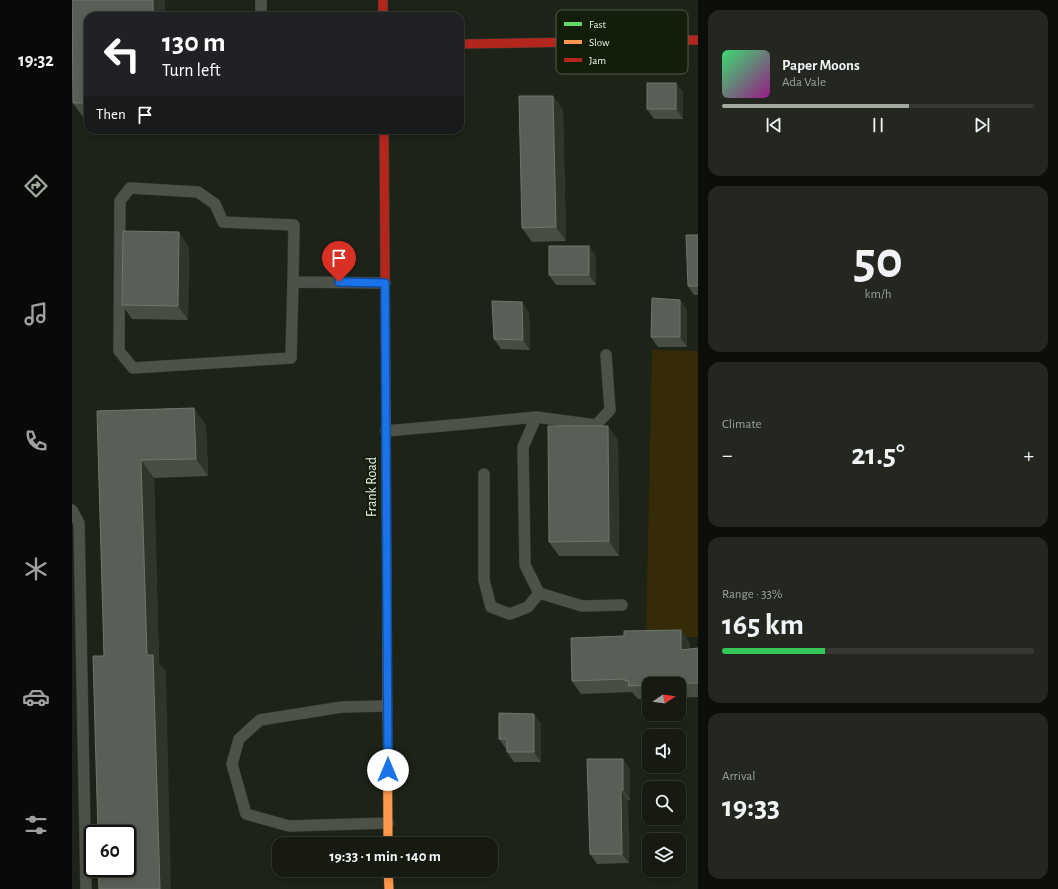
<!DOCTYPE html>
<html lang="en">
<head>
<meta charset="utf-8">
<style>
	:root { --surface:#161a11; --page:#23271f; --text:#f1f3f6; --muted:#9ea19f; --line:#353831; --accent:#a3ab9e }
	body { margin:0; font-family:"Alegreya Sans",sans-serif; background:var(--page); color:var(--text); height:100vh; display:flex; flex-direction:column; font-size:15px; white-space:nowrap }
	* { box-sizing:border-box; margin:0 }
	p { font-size:13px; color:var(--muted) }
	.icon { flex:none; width:22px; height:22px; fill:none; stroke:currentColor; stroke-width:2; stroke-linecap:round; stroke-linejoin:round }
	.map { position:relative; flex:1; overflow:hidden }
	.side { display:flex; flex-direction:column; gap:10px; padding:10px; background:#0c0e09; width:360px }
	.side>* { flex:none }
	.guide { position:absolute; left:12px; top:12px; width:380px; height:122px; border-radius:12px; box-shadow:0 2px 6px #0003,0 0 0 1px var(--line); background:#202124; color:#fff; overflow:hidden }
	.needle { width:26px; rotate:77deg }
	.controls { position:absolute; left:570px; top:677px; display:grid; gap:8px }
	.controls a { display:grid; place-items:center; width:44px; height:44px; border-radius:8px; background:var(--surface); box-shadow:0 2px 6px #0003,0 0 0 1px var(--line); font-size:20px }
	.speed { position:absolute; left:12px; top:825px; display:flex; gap:8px; font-size:20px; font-weight:700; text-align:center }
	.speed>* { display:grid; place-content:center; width:52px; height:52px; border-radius:50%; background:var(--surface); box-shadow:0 2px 6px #0003,0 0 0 1px var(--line); line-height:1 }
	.speed .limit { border:2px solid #111; border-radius:6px; background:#fff; color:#111 }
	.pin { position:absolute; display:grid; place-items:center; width:34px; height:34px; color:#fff; margin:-41px -17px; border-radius:50% 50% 50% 0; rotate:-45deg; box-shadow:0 0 4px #0007 }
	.pin .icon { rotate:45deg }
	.me { position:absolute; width:44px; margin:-22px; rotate:0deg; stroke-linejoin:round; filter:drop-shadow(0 0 3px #0008) }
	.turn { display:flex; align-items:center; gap:14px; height:84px; padding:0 12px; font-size:18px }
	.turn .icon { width:52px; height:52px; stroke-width:2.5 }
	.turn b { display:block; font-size:28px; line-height:34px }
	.then { display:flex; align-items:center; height:38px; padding:0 12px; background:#0003; gap:8px; font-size:15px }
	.big { font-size:30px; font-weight:700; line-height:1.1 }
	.side .card { flex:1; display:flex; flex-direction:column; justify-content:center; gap:6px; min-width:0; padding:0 14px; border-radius:12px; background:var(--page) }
	.side .dial { align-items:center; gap:0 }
	.dial b { font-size:52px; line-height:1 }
	.song { display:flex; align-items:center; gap:12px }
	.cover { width:48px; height:48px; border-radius:6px; background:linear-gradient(135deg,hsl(140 70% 55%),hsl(310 70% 35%)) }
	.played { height:4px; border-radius:2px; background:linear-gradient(90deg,var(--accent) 60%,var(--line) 60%) }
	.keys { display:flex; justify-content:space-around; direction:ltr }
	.heat { display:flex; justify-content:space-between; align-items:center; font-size:22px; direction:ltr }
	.charge { height:6px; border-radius:3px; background:linear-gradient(90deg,#34c759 33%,var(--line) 0) }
	.trip { position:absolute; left:200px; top:837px; width:226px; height:40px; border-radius:12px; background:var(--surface); box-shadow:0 2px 6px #0003,0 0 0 1px var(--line); font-weight:700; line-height:40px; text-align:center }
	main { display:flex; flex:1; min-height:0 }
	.tabs { display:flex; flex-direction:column; width:72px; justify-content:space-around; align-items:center; background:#090a07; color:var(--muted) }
	.tabs .icon { width:28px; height:28px }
	.tabs .on { color:var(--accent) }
	.tabs b { font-size:18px; color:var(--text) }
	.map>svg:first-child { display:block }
</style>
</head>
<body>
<main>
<nav class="tabs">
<b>19:32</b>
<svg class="icon on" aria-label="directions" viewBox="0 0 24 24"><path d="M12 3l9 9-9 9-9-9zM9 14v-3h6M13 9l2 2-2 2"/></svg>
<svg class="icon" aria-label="music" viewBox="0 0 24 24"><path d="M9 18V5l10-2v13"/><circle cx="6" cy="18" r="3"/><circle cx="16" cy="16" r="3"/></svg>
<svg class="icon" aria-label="phone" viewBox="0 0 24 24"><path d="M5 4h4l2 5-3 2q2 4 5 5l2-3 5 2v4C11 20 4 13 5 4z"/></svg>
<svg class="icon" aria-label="climate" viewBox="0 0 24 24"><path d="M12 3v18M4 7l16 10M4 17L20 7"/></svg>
<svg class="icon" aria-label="car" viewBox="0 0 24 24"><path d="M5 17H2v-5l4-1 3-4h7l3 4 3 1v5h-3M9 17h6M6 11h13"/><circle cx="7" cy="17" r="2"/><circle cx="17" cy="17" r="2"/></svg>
<svg class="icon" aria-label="filters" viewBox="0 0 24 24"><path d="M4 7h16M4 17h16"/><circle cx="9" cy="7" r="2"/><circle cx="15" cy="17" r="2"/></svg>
</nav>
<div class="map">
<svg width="626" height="889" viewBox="0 0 626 889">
	<rect width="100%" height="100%" fill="#1d2317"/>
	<polygon fill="#362b07" points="580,350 626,351 626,637 574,637"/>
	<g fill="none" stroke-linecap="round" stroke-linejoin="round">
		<defs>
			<g id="lane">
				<polyline points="189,16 189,0"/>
				<polyline points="221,282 219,358 61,368 47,351 48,201 58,188 126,192 143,204 151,222 222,225 221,282 313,283"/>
				<polyline points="464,417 451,447 453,565 467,593 510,606 550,605"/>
				<polyline points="314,431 393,424 464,417 524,425 538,410 534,355"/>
				<polyline points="412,474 412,580 419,607 438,614 456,607 467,593"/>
				<polyline points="0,510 7,523 14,889"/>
				<polyline points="315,706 270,707 188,720 167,739 160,764 174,814 217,826 316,823"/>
			</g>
			<polyline id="fast" points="314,407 315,650"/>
			<g id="slow">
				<polyline points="315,650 316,844"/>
				<polyline points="316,870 317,889"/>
			</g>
			<g id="jam">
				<polyline points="311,0 311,16"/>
				<polyline points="388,44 626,40"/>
				<polyline points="312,130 314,407"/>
			</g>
		</defs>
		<use href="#lane" stroke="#383e35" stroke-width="12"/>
		<use href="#fast" stroke="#383e35" stroke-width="10"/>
		<use href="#slow" stroke="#383e35" stroke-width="10"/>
		<use href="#jam" stroke="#383e35" stroke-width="10"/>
		<use href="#lane" stroke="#4d5249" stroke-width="11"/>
		<use href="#fast" stroke="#63d668" stroke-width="9"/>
		<use href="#slow" stroke="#ff974d" stroke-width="9"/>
		<use href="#jam" stroke="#b3261e" stroke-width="9"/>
	</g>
	<g fill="#464e44">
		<polygon points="0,0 93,0 93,16 16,16 16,120 13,120 1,103"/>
		<polygon points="604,83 611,93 611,119 582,119 575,109"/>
		<polygon points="481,96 491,110 494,241 460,242 450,228"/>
		<polygon points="626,235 626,295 622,295 616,286"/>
		<polygon points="117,247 116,320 60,319 50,305"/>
		<polygon points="524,256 524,285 484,285 477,275"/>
		<polygon points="608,300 615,310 615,347 586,347 579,337"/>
		<polygon points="457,312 458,350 429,349 422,339"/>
		<polygon points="122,408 134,426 136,476 82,478 87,663 94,672 32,656 25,411"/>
		<polygon points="546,440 547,556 487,556 477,542"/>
		<polygon points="618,643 618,649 626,648 626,697 607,698 607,684 577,684 577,699 566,699 560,692 509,694 500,681"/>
		<polygon points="469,724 469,762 442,762 435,752 435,749 434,749 427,739"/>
		<polygon points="558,769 558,800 556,800 557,863 525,864 518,854"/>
	</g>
	<g fill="#2e352b">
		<rect x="81" y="0" width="12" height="16"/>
		<polygon points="604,83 611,93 611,119 604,109"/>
		<polygon points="481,96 491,110 494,241 484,227"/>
		<polygon points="107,232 117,247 116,320 106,306"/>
		<polygon points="517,246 524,256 524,285 517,275"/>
		<polygon points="608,300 615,310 615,347 608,337"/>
		<polygon points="450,302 457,312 458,350 451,340"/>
		<polygon points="122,408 134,426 136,476 124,459"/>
		<polygon points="536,426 546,440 547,556 537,541"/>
		<polygon points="69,460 82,478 87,663 94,672 99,889 88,889 75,655"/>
		<polygon points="609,630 618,643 619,663 609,650"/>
		<polygon points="462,714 469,724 469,762 462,752"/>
		<polygon points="551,759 558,769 558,800 551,790"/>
		<polygon points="549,790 556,800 557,863 550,854"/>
	</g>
	<g fill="#585f56" stroke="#6f776c">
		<polygon points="0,0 81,0 81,16 16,16 16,103 1,103"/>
		<rect x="575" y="83" width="29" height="26"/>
		<polygon points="447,96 481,96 484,227 450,228"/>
		<polygon points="51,231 107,232 106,306 50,305"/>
		<polygon points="614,235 626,235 626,286 616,286"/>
		<rect x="477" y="246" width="40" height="29"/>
		<polygon points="580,298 608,300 608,337 579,337"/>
		<polygon points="420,301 450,302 451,340 422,339"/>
		<polygon points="122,408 124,459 69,460 75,655 81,655 88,889 27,889 26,868 55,868 55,834 26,834 21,656 32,656 25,411"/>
		<polygon points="476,426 536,426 537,541 477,542"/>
		<polygon points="609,630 609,650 626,648 626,683 577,684 577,685 556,686 557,681 553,681 553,679 500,681 499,638 552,636 552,631"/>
		<polygon points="427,713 462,714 462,752 435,752 435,739 427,739"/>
		<polygon points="515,759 551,759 551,790 549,790 550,854 518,854"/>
	</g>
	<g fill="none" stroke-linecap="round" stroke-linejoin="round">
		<defs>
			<polyline id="route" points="267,282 313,283 316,770"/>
		</defs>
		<use href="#route" stroke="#114b97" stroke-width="10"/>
		<use href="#route" stroke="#1a73e8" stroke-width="7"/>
	</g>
	<g text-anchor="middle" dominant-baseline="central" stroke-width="4" stroke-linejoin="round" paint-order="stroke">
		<g font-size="14" fill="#ebf4e6" stroke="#121e09">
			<text transform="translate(300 487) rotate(-90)">Frank Road</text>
		</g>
	</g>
	<rect x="484" y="10" width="132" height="64" rx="6" fill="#121e09" stroke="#535e4b" stroke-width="1"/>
	<rect x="492" y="22" width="18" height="4" fill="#63d668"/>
	<rect x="492" y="40" width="18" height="4" fill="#ff974d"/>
	<rect x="492" y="58" width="18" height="4" fill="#b3261e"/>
	<g font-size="11" fill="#ebf4e6">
		<text x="517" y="28">Fast</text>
		<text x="517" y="46">Slow</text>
		<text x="517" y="64">Jam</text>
	</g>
</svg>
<div class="controls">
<a><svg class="needle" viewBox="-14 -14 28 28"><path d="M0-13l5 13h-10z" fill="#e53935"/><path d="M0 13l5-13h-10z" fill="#9ea19f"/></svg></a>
<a><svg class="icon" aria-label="sound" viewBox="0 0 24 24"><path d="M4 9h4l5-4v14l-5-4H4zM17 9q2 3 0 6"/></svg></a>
<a><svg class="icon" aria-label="search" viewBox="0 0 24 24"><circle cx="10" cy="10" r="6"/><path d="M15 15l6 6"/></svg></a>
<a><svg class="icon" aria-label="layers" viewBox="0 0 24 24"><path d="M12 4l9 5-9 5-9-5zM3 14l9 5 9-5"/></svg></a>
</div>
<div class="speed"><div class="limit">60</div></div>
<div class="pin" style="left:267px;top:282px;background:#d93025"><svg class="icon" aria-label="arrive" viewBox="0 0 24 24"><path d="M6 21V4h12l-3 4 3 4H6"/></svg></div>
<svg class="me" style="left:316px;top:770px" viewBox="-20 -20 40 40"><circle r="19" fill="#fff"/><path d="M0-13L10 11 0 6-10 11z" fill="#1a73e8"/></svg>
<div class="trip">19:33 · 1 min · 140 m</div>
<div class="guide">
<div class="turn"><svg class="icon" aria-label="left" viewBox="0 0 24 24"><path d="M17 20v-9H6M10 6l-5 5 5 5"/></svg><div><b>130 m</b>Turn left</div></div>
<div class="then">Then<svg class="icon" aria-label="arrive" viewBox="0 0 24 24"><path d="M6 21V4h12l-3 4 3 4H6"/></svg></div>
</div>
</div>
<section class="side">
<div class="card">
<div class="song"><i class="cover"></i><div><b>Paper Moons</b><p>Ada Vale</p></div></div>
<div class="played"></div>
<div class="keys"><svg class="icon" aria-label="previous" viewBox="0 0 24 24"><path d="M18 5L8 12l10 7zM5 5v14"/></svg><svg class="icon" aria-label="pause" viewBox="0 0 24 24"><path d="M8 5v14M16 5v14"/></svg><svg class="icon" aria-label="next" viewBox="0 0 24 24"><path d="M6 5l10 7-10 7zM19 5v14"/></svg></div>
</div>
<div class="card dial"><b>50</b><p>km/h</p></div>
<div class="card"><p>Climate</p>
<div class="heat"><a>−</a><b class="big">21.5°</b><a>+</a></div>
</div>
<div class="card"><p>Range · 33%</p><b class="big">165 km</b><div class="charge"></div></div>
<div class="card"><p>Arrival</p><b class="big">19:33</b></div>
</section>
</main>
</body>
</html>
